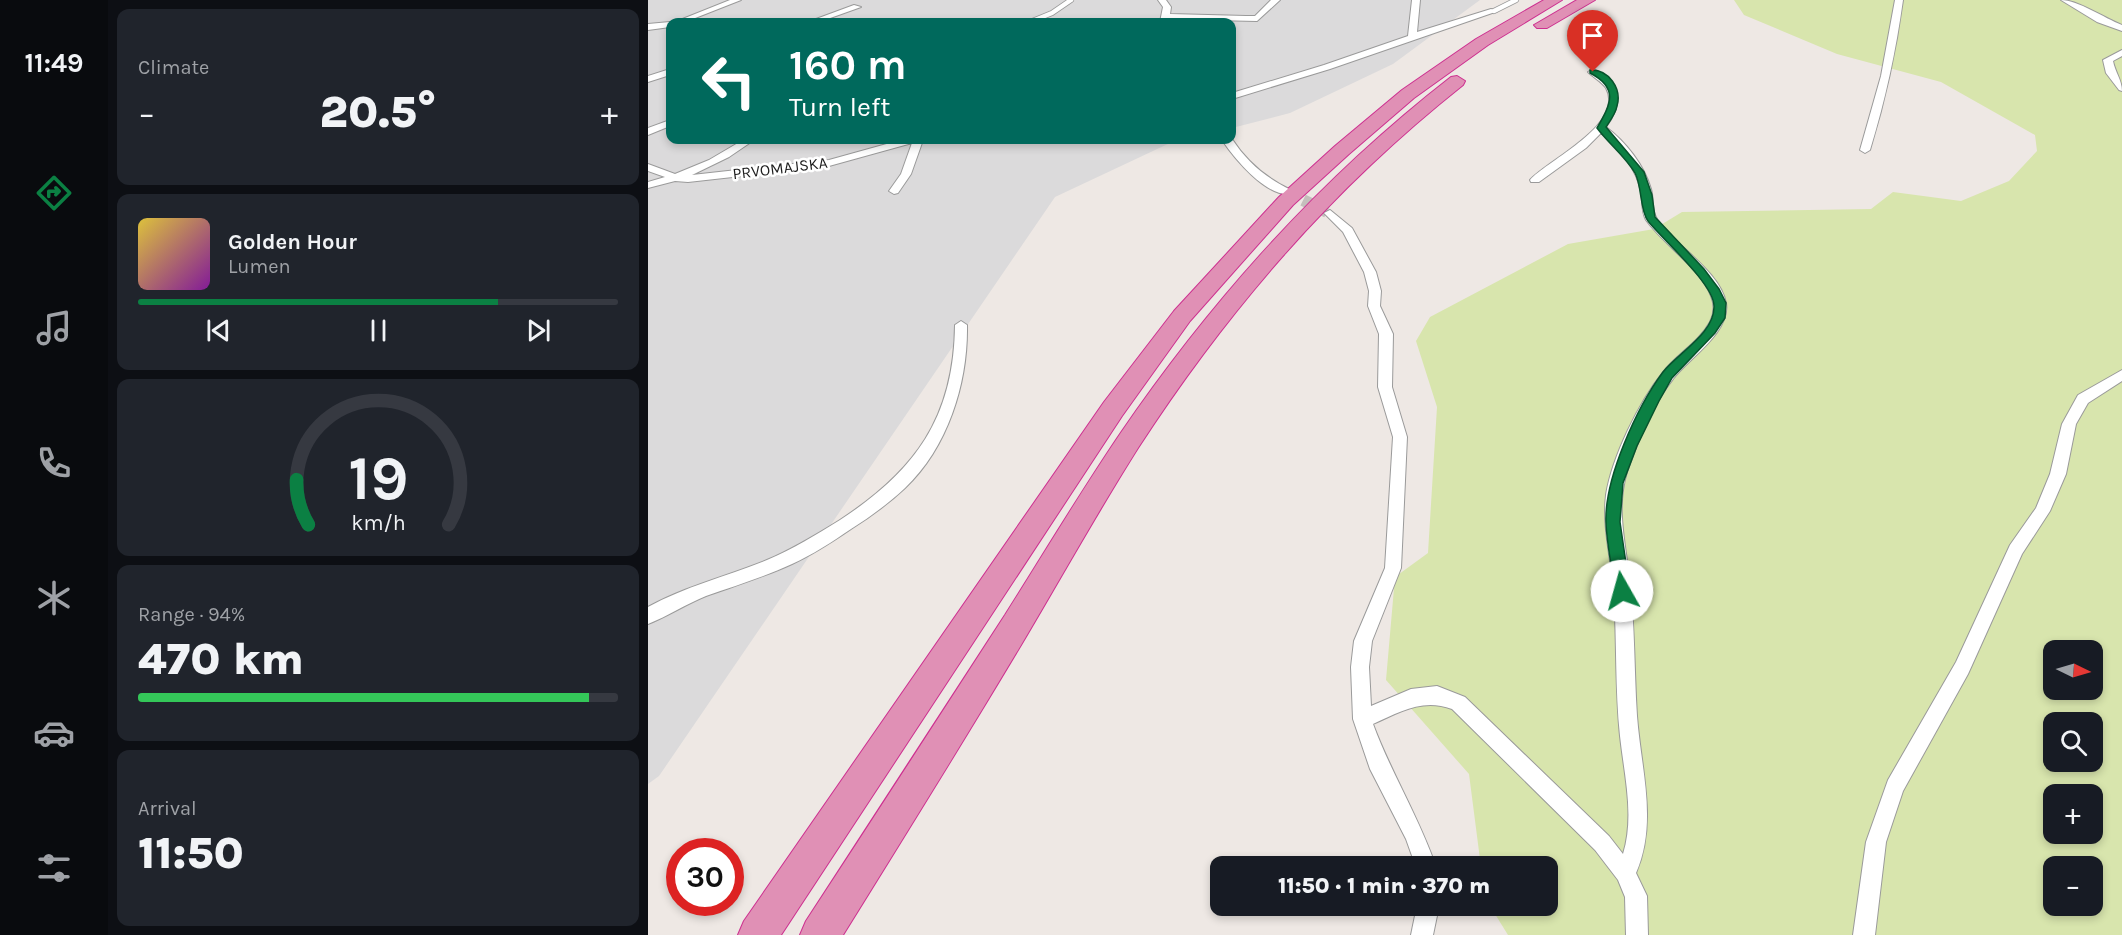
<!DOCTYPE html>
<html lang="en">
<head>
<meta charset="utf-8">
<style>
	:root { --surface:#171b24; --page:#20242c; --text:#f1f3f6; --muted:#9ea1a6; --line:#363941; --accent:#0b8043 }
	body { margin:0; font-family:Karla,sans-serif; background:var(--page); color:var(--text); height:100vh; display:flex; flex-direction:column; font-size:22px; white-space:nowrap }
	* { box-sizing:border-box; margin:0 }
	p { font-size:20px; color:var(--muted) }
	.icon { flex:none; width:33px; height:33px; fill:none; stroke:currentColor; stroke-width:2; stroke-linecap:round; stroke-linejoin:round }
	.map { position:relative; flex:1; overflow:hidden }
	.sheet { display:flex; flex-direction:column; gap:9px; padding:9px; background:#0d0f14; width:540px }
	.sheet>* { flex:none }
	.hud { position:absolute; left:18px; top:18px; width:570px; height:126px; border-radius:12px; box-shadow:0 3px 9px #0003; background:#00695c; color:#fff; overflow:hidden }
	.needle { width:39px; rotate:95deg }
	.buttons { position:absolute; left:1395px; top:640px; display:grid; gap:12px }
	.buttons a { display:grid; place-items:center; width:60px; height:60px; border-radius:12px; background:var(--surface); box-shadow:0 3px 9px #0003; font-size:30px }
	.speed { position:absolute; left:18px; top:838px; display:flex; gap:12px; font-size:30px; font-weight:700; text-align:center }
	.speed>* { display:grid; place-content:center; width:78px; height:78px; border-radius:50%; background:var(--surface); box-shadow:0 3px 9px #0003; line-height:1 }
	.speed .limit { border:9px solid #d22; background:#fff; color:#111 }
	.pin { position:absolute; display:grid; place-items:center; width:51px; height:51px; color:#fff; margin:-62px -26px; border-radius:50% 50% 50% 0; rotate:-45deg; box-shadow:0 0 6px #0007 }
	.pin .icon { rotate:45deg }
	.me { position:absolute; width:66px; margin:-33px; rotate:353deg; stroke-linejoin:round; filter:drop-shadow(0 0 4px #0008) }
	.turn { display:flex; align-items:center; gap:21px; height:126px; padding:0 24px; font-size:27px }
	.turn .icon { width:78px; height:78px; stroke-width:2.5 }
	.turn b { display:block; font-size:42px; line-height:51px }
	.big { font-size:45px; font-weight:800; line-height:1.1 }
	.sheet .card { flex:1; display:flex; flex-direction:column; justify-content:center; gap:9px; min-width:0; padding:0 21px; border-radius:12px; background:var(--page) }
	.sheet .dial { align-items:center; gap:0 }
	.dial svg { height:156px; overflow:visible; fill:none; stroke:var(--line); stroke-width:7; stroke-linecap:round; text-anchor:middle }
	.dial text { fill:var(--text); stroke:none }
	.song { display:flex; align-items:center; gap:18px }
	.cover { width:72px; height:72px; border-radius:9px; background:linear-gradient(135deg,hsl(50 70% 55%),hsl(290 70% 35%)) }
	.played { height:6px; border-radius:3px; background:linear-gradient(90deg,var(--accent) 75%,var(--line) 75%) }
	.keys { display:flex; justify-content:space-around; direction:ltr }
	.heat { display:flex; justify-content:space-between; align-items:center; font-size:33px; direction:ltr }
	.charge { height:9px; border-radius:4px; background:linear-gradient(90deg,#34c759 94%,var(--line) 0) }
	.trip { position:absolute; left:562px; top:856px; width:348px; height:60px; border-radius:12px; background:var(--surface); box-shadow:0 3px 9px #0003; font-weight:800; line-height:60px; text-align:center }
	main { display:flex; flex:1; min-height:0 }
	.tabs { display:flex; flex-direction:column; width:108px; justify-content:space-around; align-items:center; background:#090b0e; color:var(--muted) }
	.tabs .icon { width:42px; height:42px }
	.tabs .selected { color:var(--accent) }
	.tabs b { font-size:27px; color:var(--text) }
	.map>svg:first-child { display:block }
</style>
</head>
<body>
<main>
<nav class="tabs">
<b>11:49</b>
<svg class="icon selected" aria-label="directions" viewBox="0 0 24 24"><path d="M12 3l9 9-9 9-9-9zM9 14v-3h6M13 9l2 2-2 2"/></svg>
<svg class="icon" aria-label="music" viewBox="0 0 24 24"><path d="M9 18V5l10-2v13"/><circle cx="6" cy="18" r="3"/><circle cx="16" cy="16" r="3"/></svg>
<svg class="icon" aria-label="phone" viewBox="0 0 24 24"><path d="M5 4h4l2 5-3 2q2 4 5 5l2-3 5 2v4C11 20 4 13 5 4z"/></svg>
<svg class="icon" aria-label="climate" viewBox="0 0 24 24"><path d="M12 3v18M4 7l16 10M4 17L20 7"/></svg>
<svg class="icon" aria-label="car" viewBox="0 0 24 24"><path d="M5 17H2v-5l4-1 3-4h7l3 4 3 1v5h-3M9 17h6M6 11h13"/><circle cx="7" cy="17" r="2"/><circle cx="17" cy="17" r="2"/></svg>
<svg class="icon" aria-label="filters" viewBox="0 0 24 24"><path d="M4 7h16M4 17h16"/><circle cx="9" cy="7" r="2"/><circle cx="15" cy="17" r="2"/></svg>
</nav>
<section class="sheet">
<div class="card"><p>Climate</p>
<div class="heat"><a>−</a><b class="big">20.5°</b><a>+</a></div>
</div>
<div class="card">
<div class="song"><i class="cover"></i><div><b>Golden Hour</b><p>Lumen</p></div></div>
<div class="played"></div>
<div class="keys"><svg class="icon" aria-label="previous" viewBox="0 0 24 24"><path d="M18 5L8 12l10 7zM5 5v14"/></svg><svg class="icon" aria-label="pause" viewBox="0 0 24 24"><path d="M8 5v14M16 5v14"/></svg><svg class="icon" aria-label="next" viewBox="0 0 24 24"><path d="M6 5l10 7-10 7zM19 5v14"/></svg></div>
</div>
<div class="card dial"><svg viewBox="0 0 100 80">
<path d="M14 69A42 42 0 1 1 86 69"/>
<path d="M14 69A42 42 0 0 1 8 46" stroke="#0b8043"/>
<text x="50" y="56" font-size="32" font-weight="700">19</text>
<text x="50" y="72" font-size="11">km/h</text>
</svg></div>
<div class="card"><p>Range · 94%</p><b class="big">470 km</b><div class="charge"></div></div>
<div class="card"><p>Arrival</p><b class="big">11:50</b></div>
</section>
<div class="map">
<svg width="1474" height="935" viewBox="0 0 1474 935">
	<rect width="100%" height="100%" fill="#eee8e4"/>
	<polygon fill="#dbdadb" points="0,0 832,0 745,64 642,113 584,128 584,22 22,22 22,140 537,140 522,143 407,197 11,776 0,784"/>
	<path fill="#d8e5ad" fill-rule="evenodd" d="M1086,0h388v935h-614l-18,-29h58v-39h-67l-12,-93 -83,-94 9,-103 33,-24 9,-146 -21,-66 14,-24 138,-73 86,-15 28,-17 189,-3 22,-17 68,9 48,-20 28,-30 -2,-16 -94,-53 -104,-28 -93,-39zM1406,651h38v39h-38zM1406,723h38v39h-38zM1406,795h38v39h-38zM1406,867h38v39h-38z"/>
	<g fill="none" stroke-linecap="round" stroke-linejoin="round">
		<polyline stroke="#c4bfbc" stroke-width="12" stroke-dasharray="12 6" stroke-linecap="butt" points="639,192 679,212"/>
		<defs>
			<g id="lane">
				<polyline points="846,11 868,0"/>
				<polyline points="382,22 404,13 423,0"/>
			</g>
			<g id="street">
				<polygon points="82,0 93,0 37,22 27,22"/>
				<polygon points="510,0 518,0 523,7 522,14 598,16 607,16 623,0 632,0 609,21 521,19 520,22 512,22 515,7"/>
				<polygon points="764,0 772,0 769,32 843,9 850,11 682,69 584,99 584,93 676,65 760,36"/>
				<path d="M1247,0h8c-7,51 -18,101 -33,150l-5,3 -5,-3 21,-74z"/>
				<path d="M1413,0c17,0 43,18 61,25v6l-25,-9z"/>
				<polygon points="206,5 213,7 171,22 160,22"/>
				<polygon points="22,22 22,27 0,30 0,24"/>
				<path d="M1474,50v6l-9,5c2,11 9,19 9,30l-3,-1 -13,-17 -3,-13z"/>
				<polygon points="22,69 22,75 0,82 0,76"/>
				<path d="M945,69c30,12 30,35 13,58 20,15 38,38 45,62 3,10 0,21 6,30 18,27 63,52 69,84 5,29 -38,56 -53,76 -21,26 -35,61 -46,93 -11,36 -2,68 2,104 6,46 5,93 8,140 4,54 21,106 -1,157l11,23 1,39h-22l-1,-38 -7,-17 -23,-30 -143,-141c-30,-11 -52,3 -79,15 18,49 46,93 63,143h-20l-10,-28 -36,-70 -17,-50 -2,-52 3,-26 31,-73 8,-131 -15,-50 1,-53 -11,-28 1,-15 -5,-19 -21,-40 -19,-19 6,-3 22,18 24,44 5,19 -1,15 13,28 -1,53 15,50 -6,131 -29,73 -3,26 2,39 40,-17 26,-3 28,11 144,139 14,18c12,-38 1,-80 -3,-118 -5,-47 -3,-94 -6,-141 -2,-33 -12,-67 -8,-100 6,-38 33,-93 57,-123 14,-18 36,-30 47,-50 4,-8 5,-17 1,-26 -11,-28 -47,-51 -65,-76 -5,-9 -3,-18 -5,-28 -4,-23 -22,-45 -40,-59l-15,15 -47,34h-8l-1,-2c18,-20 96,-56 76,-92 -4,-6 -13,-11 -18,-16z"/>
				<polygon points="22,120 22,126 0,135 0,128"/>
				<path d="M584,139c15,23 34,39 59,51v4c-24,4 -57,-36 -69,-54z"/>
				<polygon points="95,140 106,140 81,157 44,175 181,160 253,140 275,140 263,174 250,193 246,194 241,191 253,174 264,143 181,166 40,182 27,181 0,188 0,182 17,177 0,171 0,164 27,174 61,160"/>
				<path d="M313,321l6,4c1,58 -19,122 -62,163 -16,15 -35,29 -54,41 -19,13 -39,26 -59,35 -28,13 -58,22 -86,32 -20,8 -38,20 -58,28v-17c38,-21 80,-31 119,-47 26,-11 49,-25 73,-40 75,-49 114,-102 115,-195z"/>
				<polygon points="1474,370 1474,381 1440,403 1428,424 1418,474 1402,511 1374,554 1320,674 1255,791 1238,842 1227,935 1205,935 1218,842 1240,780 1308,662 1362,545 1388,508 1402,474 1414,424 1430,395"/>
				<polygon points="769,906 791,906 785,935 763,935"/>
			</g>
			<g id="highway">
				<polygon points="896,0 914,0 840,45 766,98 701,154 645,205 542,321 474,416 133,935 90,935 96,921 456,402 526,311 631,197 687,146 754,90 828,39"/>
				<polygon points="929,0 947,0 899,28 889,28 886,25"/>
				<path d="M809,76l8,5 -2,4c-130,103 -234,223 -325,363 -40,63 -76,128 -114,192 -59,99 -120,197 -181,295h-43l6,-14c67,-102 133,-204 199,-306 38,-60 75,-122 115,-181 93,-136 201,-256 331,-357z"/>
			</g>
		</defs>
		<use href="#lane" stroke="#9a9a9a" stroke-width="6"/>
		<use href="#street" stroke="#9a9a9a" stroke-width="2"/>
		<use href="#highway" stroke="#cd3090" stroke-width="2"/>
		<use href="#lane" stroke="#fff" stroke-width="4.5"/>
		<use href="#street" fill="#fff" fill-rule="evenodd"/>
		<use href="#highway" fill="#e090b5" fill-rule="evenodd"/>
	</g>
	<path fill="#0b8043" stroke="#07532c" stroke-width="1.5" d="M942,70c19,-1 32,19 27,36 -1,7 -7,15 -11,21l38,45 8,23 3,22 49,52 15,20 7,14 -1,15 -10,15 -43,45 -13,23 -22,45 -14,37 -3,39 10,69 -2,4 -6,2 -5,-2 -2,-4c-3,-23 -8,-46 -9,-68 -2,-44 31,-116 57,-151 16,-20 52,-39 51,-66 0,-22 -52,-67 -66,-85 -8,-10 -6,-35 -13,-48 -9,-16 -27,-30 -38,-45 14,-24 22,-40 -7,-55z"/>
	<g text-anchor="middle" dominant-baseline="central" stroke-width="5" stroke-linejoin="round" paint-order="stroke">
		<g font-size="16" fill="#1d1d1d" stroke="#fff">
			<text transform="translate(132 168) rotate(-7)">PRVOMAJSKA</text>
		</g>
	</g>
</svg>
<div class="buttons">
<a><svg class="needle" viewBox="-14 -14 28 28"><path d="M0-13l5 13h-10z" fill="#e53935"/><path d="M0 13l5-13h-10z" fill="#9ea1a6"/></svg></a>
<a><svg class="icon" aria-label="search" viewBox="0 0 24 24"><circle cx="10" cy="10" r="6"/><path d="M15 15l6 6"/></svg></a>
<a>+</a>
<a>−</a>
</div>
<div class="speed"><div class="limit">30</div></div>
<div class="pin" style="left:945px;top:72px;background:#d93025"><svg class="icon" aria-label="arrive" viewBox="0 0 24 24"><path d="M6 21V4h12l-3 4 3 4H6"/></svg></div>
<svg class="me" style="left:974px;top:591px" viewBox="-20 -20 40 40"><circle r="19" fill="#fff"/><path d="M0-13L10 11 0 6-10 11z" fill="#0b8043"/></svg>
<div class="trip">11:50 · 1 min · 370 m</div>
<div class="hud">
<div class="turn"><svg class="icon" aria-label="left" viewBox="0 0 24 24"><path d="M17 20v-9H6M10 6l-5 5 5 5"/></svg><div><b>160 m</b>Turn left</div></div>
</div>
</div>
</main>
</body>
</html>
